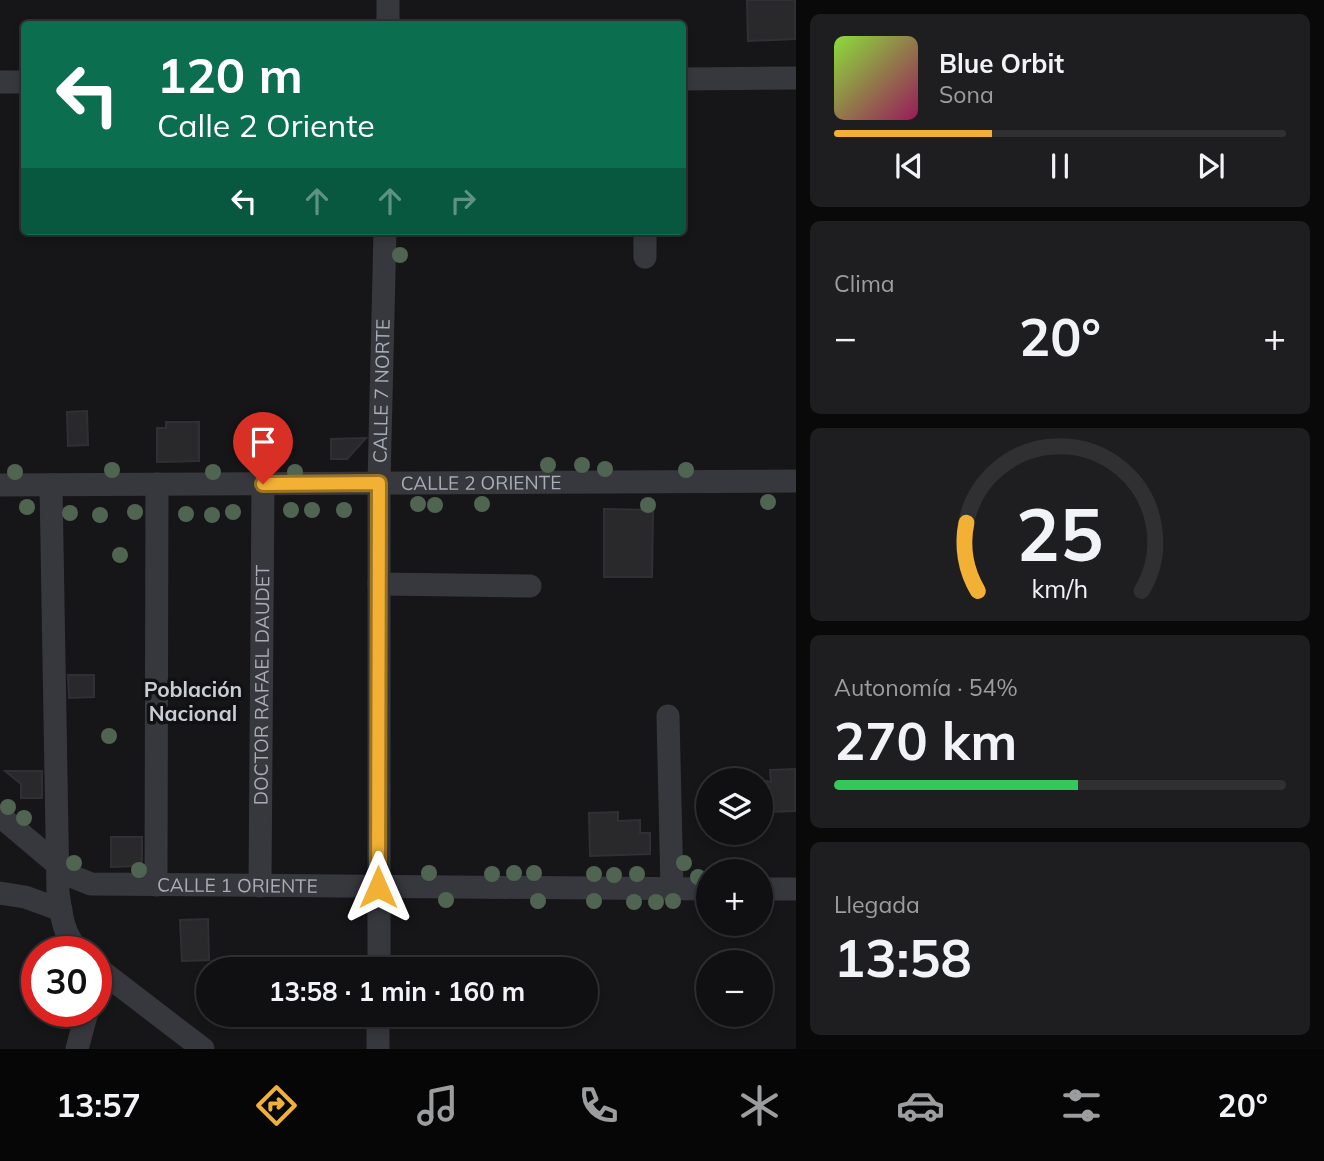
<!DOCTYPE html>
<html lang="es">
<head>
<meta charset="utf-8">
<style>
	:root { --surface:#101012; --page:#1e1e20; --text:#f1f3f6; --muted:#9c9d9f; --line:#303032; --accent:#f2b134 }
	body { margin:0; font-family:Mulish,sans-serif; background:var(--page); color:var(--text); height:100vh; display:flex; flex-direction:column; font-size:26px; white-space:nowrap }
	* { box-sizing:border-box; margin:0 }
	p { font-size:23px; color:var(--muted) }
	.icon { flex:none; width:38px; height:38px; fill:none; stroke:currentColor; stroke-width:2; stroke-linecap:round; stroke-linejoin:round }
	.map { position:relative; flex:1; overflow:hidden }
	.panel { display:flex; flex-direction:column; gap:14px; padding:14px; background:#09090a; width:528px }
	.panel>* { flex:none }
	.guide { position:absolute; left:21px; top:21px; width:665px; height:214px; border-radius:7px; box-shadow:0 4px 10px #0003,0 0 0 2px var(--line); background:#0b6e4f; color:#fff; overflow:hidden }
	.controls { position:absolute; left:696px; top:768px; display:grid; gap:14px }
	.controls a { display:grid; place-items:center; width:77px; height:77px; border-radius:50%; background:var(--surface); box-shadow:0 4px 10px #0003,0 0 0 2px var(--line); font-size:35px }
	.speed { position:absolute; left:21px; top:936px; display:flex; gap:14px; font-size:35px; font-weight:700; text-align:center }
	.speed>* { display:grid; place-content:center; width:91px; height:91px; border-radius:50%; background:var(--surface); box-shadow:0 4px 10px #0003,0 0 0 2px var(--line); line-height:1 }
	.speed .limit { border:10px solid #d22; background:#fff; color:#111 }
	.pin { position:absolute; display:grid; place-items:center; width:60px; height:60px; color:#fff; margin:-72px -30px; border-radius:50% 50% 50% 0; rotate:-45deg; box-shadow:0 0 7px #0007 }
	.pin .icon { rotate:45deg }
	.me { position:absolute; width:77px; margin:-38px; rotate:0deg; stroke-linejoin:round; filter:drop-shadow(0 0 5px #0008) }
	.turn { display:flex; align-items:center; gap:24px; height:147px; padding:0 21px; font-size:32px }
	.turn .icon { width:91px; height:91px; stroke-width:2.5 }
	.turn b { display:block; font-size:49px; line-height:60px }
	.lanes { display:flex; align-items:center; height:66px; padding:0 21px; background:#0003; justify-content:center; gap:35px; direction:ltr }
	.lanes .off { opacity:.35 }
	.big { font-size:52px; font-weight:700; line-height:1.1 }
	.panel .tile { flex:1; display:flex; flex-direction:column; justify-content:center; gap:10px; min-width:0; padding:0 24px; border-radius:10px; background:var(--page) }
	.panel .dial { align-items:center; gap:0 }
	.dial svg { height:182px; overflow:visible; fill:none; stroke:var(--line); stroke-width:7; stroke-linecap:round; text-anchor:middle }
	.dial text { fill:var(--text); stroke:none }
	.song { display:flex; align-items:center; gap:21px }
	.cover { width:84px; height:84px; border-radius:10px; background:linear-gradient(135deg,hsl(90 70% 55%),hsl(330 70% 35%)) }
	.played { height:7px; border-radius:4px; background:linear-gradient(90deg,var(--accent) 35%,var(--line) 35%) }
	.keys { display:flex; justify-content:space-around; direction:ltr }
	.heat { display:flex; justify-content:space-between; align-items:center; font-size:38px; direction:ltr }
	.charge { height:10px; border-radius:5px; background:linear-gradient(90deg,#34c759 54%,var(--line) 0) }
	.trip { position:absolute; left:196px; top:957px; width:402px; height:70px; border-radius:35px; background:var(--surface); box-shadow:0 4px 10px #0003,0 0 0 2px var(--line); font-weight:700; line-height:70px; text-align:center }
	.tabs { display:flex; height:112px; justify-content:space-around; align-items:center; background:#060607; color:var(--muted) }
	.tabs .icon { width:49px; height:49px }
	.tabs .selected { color:var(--accent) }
	.tabs b { font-size:32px; color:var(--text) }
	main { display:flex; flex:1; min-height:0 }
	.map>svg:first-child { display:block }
</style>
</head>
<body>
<main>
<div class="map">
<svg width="796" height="1049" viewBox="0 0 796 1049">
	<rect width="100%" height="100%" fill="#161618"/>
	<g fill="#29292c" stroke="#303034" stroke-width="2">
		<polygon points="747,0 795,0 795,39 748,41"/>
		<polygon points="87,411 88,445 68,446 67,412"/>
		<polygon points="166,422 199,422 199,461 157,462 157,428 166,428"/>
		<polygon points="366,438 347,459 331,459 331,439"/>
		<polygon points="604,509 653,510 652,577 604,577"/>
		<polygon points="68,675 94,675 94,697 69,698"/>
		<polygon points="795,769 795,811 768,812 766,781 771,782 770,770"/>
		<polygon points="5,771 42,771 42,798 21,798 21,784"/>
		<polygon points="618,812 618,821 640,820 640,833 650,833 650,854 590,856 589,813"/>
		<polygon points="111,837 142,837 142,861 137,866 111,867"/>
		<polygon points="208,919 209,960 182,961 180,920"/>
	</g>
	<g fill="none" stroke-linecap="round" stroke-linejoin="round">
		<g stroke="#37383d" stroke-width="23">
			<polyline points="388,24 388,0"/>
			<polyline points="682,79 796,78"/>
			<polyline points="0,82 24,82"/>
			<polyline points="645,231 645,257"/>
			<path id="s1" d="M0,485l796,-4"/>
			<path d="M51,485l7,407c3,22 5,44 22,60"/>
			<polyline points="379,584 530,586"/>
			<polyline points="668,716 672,889"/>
			<path id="s2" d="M0,816l71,60 20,8 618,5"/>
			<polyline points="156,885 157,484"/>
			<path id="s3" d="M260,886l3,-402"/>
			<polyline points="761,889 796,889"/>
			<polyline points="0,893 25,897 61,910"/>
			<polyline points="96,967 203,1049"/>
			<path id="s4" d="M379,970v-487l6,-252"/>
			<polyline points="77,1049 87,1012"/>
			<polyline points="378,1049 378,1015"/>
		</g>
	</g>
	<g fill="#506452">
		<circle cx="400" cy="255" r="8"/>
		<circle cx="548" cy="465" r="8"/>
		<circle cx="582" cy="465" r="8"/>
		<circle cx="605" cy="469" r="8"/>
		<circle cx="112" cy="470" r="8"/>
		<circle cx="262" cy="470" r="8"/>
		<circle cx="686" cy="470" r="8"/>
		<circle cx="15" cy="472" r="8"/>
		<circle cx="213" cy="472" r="8"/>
		<circle cx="295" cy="472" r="8"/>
		<circle cx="768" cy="502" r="8"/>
		<circle cx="418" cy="504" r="8"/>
		<circle cx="482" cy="504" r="8"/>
		<circle cx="435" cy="505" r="8"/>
		<circle cx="648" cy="505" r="8"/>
		<circle cx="27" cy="507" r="8"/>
		<circle cx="291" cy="510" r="8"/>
		<circle cx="312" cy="510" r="8"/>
		<circle cx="344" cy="510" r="8"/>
		<circle cx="135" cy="512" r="8"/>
		<circle cx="233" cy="512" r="8"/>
		<circle cx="70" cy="513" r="8"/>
		<circle cx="186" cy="514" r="8"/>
		<circle cx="100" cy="515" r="8"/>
		<circle cx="212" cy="515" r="8"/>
		<circle cx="120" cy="555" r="8"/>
		<circle cx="109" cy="736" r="8"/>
		<circle cx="8" cy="807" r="8"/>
		<circle cx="24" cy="818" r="8"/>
		<circle cx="74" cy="863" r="8"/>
		<circle cx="684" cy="863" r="8"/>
		<circle cx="139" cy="870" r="8"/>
		<circle cx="429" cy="873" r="8"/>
		<circle cx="514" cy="873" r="8"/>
		<circle cx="534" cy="873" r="8"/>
		<circle cx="492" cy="874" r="8"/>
		<circle cx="594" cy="874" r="8"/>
		<circle cx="637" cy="874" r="8"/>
		<circle cx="614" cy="875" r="8"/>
		<circle cx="698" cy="877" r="8"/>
		<circle cx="446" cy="900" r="8"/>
		<circle cx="538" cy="901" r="8"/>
		<circle cx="594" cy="901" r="8"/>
		<circle cx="673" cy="901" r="8"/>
		<circle cx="634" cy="902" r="8"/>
		<circle cx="656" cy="902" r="8"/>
	</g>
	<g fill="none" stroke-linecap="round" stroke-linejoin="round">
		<defs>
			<polyline id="route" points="263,484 379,483 378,887"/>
		</defs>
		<use href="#route" stroke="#9d7322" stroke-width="18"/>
		<use href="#route" stroke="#f2b134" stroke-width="12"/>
	</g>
	<g text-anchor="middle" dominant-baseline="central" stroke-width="7" stroke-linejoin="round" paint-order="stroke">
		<g font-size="19" fill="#a8adb8" stroke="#111113">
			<text stroke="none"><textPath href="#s4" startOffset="579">CALLE 7 NORTE</textPath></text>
			<text stroke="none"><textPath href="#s1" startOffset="481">CALLE 2 ORIENTE</textPath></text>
			<text stroke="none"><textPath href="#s3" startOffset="201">DOCTOR RAFAEL DAUDET</textPath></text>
			<text stroke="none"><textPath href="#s2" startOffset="261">CALLE 1 ORIENTE</textPath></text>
		</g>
		<g font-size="21" font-weight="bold" fill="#c9ccd4" stroke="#111113">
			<text x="193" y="689">Población<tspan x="193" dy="24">Nacional</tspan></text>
		</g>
	</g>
</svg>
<div class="controls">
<a><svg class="icon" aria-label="layers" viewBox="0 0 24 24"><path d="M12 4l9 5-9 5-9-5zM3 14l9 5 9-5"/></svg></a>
<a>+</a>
<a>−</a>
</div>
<div class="speed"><div class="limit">30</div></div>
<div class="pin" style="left:263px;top:484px;background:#d93025"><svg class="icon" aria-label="arrive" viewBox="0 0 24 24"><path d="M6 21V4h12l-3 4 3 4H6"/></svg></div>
<svg class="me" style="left:378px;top:887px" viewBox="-20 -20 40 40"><path d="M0-17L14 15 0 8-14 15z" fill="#f2b134" stroke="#fff" stroke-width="4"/></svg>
<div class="trip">13:58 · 1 min · 160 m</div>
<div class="guide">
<div class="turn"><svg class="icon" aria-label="left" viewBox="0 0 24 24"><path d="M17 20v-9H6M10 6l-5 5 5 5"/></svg><div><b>120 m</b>Calle 2 Oriente</div></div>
<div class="lanes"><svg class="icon" aria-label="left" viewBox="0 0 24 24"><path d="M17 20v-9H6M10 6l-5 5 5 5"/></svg><svg class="icon off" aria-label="ahead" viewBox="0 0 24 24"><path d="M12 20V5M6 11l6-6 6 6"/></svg><svg class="icon off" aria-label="ahead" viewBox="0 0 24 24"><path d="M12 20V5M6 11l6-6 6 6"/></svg><svg class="icon off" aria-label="right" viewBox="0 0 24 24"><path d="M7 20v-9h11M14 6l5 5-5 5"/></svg></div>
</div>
</div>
<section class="panel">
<div class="tile">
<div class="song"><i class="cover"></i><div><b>Blue Orbit</b><p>Sona</p></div></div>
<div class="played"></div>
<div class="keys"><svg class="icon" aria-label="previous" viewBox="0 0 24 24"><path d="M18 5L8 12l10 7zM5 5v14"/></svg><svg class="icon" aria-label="pause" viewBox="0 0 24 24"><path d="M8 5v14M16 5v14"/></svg><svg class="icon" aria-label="next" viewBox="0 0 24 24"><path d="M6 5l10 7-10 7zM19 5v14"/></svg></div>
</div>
<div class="tile"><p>Clima</p>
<div class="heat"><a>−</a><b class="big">20°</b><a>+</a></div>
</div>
<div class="tile dial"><svg viewBox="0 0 100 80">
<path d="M14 69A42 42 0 1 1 86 69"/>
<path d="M14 69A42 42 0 0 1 9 39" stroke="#f2b134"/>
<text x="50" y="56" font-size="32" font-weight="700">25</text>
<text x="50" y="72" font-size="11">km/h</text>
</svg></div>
<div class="tile"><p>Autonomía · 54%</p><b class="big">270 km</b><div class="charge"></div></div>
<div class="tile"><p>Llegada</p><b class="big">13:58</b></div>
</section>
</main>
<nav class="tabs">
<b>13:57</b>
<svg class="icon selected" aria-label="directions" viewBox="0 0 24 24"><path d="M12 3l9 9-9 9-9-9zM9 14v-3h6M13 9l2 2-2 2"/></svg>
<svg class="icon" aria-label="music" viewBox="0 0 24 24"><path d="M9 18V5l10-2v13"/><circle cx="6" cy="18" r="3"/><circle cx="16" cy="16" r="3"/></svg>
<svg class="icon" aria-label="phone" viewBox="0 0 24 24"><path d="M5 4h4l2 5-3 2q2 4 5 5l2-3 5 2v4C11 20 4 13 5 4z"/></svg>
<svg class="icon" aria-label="climate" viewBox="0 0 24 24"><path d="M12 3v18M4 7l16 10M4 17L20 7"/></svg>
<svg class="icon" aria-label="car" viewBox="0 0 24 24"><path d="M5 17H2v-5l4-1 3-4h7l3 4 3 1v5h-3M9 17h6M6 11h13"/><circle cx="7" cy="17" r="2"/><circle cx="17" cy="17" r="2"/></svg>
<svg class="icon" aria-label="filters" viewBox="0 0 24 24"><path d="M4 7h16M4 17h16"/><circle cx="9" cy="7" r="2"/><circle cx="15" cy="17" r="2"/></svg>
<b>20°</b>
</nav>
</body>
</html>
